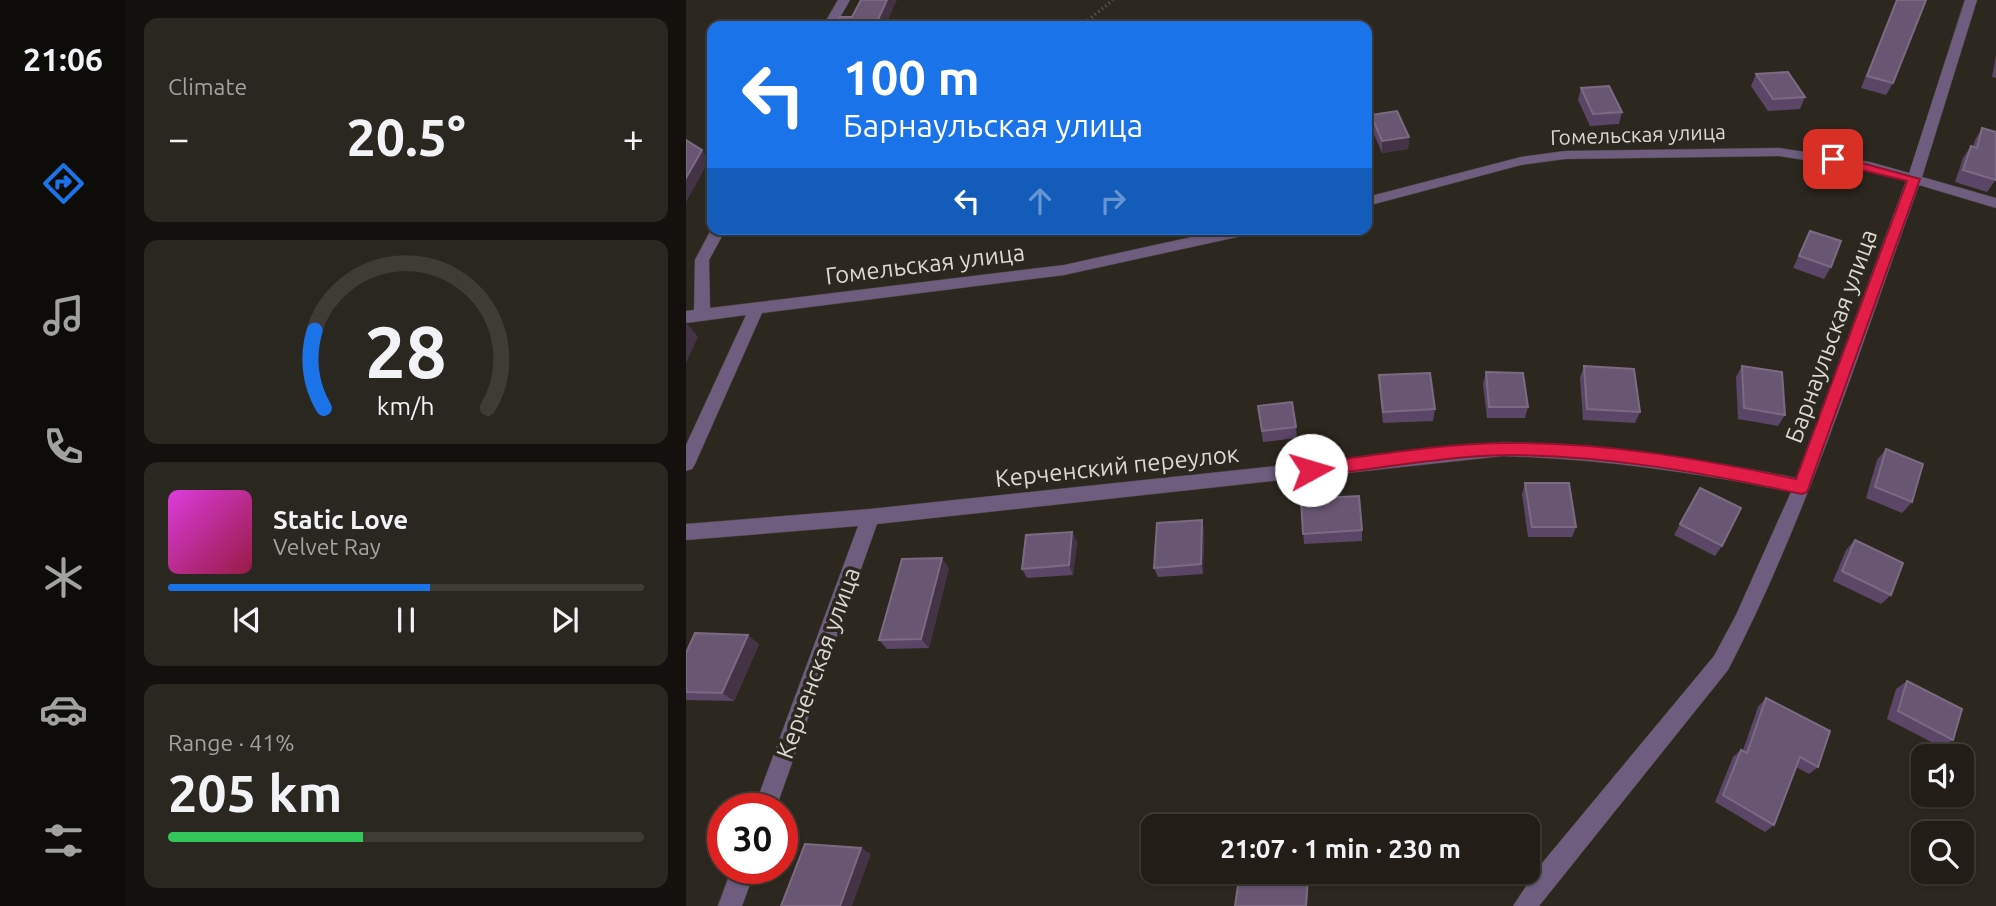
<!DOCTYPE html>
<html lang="en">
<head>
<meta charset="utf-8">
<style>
	:root { --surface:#221e17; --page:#2a2720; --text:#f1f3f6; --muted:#a2a2a1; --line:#3f3c36; --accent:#1a73e8 }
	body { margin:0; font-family:Ubuntu,sans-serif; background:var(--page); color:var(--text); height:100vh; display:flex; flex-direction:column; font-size:26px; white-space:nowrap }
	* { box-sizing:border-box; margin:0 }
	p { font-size:23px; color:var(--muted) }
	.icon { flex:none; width:38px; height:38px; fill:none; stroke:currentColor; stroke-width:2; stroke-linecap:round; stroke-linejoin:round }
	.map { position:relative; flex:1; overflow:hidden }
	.sheet { display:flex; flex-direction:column; gap:18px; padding:18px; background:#13100d; width:560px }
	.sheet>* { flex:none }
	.banner { position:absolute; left:21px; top:21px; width:665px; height:214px; border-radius:14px; box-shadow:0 2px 5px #0004,0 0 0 2px var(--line); background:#1a73e8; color:#fff; overflow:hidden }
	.fabs { position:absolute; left:1225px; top:744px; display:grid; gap:14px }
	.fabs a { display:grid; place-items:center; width:63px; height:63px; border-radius:14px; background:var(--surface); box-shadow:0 2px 5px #0004,0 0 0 2px var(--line); font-size:35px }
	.speed { position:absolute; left:21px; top:793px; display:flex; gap:14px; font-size:35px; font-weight:700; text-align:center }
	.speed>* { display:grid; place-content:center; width:91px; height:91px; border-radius:50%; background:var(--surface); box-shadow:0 2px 5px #0004,0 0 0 2px var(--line); line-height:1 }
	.speed .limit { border:10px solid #d22; background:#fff; color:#111 }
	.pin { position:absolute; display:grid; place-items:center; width:60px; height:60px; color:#fff; margin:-30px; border-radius:14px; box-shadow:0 4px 10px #0006 }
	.me { position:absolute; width:77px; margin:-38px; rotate:84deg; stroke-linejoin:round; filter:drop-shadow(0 0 5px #0008) }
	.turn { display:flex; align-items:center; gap:24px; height:147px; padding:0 21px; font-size:32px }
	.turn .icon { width:91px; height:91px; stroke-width:2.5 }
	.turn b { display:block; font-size:49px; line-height:60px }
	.lanes { display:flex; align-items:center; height:66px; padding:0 21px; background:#0003; justify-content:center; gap:35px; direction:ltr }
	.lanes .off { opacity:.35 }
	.big { font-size:52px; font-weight:700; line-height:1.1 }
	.sheet .widget { flex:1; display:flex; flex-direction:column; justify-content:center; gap:10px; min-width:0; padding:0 24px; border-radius:14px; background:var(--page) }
	.sheet .dial { align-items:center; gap:0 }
	.dial svg { height:182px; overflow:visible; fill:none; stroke:var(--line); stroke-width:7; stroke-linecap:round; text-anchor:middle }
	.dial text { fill:var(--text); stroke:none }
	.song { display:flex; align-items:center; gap:21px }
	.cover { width:84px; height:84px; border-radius:10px; background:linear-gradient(135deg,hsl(300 70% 55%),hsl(340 70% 35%)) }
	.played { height:7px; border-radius:4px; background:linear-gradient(90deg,var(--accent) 55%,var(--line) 55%) }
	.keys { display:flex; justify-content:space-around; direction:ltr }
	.heat { display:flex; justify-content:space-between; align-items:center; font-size:38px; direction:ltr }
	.charge { height:10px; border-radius:5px; background:linear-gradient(90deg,#34c759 41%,var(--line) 0) }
	.trip { position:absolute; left:455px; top:814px; width:399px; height:70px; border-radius:14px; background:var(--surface); box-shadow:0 2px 5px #0004,0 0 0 2px var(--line); font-weight:700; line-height:70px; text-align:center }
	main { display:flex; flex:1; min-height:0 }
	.dock { display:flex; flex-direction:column; width:126px; justify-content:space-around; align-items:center; background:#0e0c09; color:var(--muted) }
	.dock .icon { width:49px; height:49px }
	.dock .active { color:var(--accent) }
	.dock b { font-size:32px; color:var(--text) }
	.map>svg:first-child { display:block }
</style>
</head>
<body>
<main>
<nav class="dock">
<b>21:06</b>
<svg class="icon active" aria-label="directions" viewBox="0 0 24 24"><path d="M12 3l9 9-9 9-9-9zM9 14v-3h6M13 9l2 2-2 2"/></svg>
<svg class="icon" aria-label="music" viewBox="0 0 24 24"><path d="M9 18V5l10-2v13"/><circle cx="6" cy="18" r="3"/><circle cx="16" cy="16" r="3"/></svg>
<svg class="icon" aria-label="phone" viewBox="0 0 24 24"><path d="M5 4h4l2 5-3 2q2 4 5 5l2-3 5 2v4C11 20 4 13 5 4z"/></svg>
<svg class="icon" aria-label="climate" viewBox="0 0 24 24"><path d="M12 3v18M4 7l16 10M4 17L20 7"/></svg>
<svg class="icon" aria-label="car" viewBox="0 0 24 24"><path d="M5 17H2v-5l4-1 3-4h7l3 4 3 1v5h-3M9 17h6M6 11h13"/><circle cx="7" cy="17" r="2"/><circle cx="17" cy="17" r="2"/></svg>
<svg class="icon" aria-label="filters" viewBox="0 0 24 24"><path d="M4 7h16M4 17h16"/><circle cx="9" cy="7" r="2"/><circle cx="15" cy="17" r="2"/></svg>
</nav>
<section class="sheet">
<div class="widget"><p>Climate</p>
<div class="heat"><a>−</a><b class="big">20.5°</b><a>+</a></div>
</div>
<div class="widget dial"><svg viewBox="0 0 100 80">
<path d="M14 69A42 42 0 1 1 86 69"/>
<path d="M14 69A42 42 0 0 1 10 35" stroke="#1a73e8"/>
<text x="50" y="56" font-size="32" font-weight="700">28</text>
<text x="50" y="72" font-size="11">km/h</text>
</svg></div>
<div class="widget">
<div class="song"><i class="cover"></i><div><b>Static Love</b><p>Velvet Ray</p></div></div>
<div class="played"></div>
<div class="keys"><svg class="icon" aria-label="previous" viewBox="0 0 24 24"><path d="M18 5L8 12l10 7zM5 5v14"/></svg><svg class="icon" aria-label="pause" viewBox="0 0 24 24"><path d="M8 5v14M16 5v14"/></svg><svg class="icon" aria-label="next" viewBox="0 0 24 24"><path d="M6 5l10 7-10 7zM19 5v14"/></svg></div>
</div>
<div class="widget"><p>Range · 41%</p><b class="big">205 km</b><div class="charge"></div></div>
</section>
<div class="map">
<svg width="1310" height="906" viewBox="0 0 1310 906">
	<rect width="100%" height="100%" fill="#2d281f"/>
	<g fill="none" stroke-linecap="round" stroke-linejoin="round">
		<defs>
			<g id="minor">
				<polygon points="152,0 164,0 149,26 137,26"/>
				<path d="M1279,0h12l-55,177 74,21v10l-77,-23c-59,163 -111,330 -191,485l-189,236h-26l25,-38 176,-212 22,-41 55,-123c-95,-20 -191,-33 -288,-36l-626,68 -101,284h-22l104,-282 -172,14v-16l184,-15 633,-67c99,3 196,16 293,36l110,-297 -38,-11 -89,-14 -214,3 -44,6 -154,41v-9l154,-40 44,-6 214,-3 91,14 39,11z"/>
				<polygon points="26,228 40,229 23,260 24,308 378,265 542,229 572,229 565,234 378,275 76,313 9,464 6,469 0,471 0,445 60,315 0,323 0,311 8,310 9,260"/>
				<polygon points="46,868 70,868 56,906 32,906"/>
			</g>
		</defs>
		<use href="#minor" stroke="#49443c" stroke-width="1"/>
		<polyline stroke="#646058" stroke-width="3.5" stroke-dasharray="1 3.5" stroke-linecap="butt" points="395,26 427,0"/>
		<use href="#minor" fill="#6e5d7f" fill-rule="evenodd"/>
	</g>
	<g fill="#5c4667">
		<polygon points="1210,0 1240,0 1207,83 1200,95 1175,88"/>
		<polygon points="1310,55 1310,78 1306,77"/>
		<polygon points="1070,74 1119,97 1114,109 1082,111 1065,86"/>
		<polygon points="895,88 936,112 933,124 904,126 892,100"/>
		<polygon points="685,115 723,137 722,149 696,153 685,127"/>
		<polygon points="1296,128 1310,179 1301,192 1269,182 1277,158 1285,146 1287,146 1289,140"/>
		<polygon points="1124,231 1145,267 1138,279 1107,268"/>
		<polygon points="898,366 954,412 949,423 897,420 894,378"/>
		<polygon points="1056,366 1099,415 1092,426 1052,419 1050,377"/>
		<polygon points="800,372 842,407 839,418 801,418 797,384"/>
		<polygon points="693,375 749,409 747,421 697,423 693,387"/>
		<polygon points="572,406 610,427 611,438 577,442"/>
		<polygon points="1200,449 1226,502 1216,513 1180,498 1191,460"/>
		<polygon points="839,483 890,527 886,537 842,537 836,494"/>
		<polygon points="1014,488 1036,546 1029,556 988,535"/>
		<polygon points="615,499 676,530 676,541 618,544"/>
		<polygon points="516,520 518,531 517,574 472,577 468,568"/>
		<polygon points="386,532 391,542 387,575 341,578 336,569"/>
		<polygon points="1169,540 1205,595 1195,604 1147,581 1160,550"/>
		<polygon points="263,568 243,648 201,649 193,640"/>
		<polygon points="73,644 48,701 0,700 0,653"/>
		<polygon points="1221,681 1267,740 1255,747 1201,719 1210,689"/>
		<polygon points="1080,698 1132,767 1123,774 1110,767 1088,825 1079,832 1029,802 1047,757 1055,750 1057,750 1072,707"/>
	</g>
	<g fill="#433345">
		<polygon points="201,0 211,0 199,26 189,26"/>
		<polygon points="723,137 722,149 696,153 696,141"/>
		<polygon points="16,150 23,161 0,202 0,178"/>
		<polygon points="0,322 12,337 0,363"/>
		<polygon points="516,520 518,531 517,574 515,564"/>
		<polygon points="386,532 391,542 387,575 383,565"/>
		<polygon points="256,558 263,568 243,648 235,639"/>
		<polygon points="62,635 73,644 48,701 36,693"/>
		<polygon points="175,848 185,854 166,906 154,906"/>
		<polygon points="622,877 623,882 621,906 620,906"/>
	</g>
	<g fill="#695673" stroke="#7b6a82" stroke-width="2">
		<polygon points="175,0 201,0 189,26 150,26 154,17 166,17"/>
		<polygon points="1211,0 1240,0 1207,83 1181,76"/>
		<polygon points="1102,72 1119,97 1087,99 1070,74"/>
		<polygon points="923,86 936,112 907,114 895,88"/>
		<polygon points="711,111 723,137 696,141 685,115"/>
		<polygon points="1296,128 1310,132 1310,180 1277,170 1285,146 1291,148"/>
		<polygon points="0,140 16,150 0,178"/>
		<polygon points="1124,231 1155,241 1145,267 1113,256"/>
		<polygon points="898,366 948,369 954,412 901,409"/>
		<polygon points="1056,366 1096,372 1099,415 1058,408"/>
		<polygon points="800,372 837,373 842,407 803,407"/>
		<polygon points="744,373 749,409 697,412 693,375"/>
		<polygon points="606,402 610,427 576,431 572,406"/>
		<polygon points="1200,449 1237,464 1226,502 1189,487"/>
		<polygon points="839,483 883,483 890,527 846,527"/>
		<polygon points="1014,488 1055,508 1036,546 994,524"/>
		<polygon points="673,496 676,530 617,534 615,499"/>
		<polygon points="516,520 515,564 468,568 471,523"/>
		<polygon points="386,532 383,565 336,569 340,535"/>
		<polygon points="1169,540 1217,563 1205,595 1156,571"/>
		<polygon points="256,558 235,639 193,640 216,559"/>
		<polygon points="9,633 62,635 36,693 0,692 0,653"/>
		<polygon points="1221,681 1276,709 1267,740 1212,711"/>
		<polygon points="1080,698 1144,731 1132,767 1114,757 1088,825 1037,795 1055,750 1061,753"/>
		<polygon points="119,844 175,848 154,906 95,906"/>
		<polygon points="554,872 622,877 620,906 549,906"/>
	</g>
	<path fill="#e11d48" stroke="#92132f" stroke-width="2" d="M1147,155l87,24 -113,313 -5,2c-97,-21 -197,-39 -295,-39 -62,1 -135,15 -196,21l-6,-2 -2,-4 8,-7c62,-7 133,-20 196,-20 97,-1 195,16 289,36l111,-298 -78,-19 -2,-3z"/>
	<g text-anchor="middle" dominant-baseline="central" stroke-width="7" stroke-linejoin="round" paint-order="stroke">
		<g font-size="21" fill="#dbd8d2" stroke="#2d281f">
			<text transform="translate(952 134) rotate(-2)">Гомельская улица</text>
		</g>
		<g font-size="24" fill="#dbd8d2" stroke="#2d281f">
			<text transform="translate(239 264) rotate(-7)">Гомельская улица</text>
			<text transform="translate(1145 336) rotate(-70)">Барнаульская улица</text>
			<text transform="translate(431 466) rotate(-6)">Керченский переулок</text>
			<text transform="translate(132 663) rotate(-70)">Керченская улица</text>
		</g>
	</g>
</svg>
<div class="fabs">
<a><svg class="icon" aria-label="sound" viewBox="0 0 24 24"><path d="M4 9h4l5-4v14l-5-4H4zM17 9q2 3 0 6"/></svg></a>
<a><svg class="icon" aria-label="search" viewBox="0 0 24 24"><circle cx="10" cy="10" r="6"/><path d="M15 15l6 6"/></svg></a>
</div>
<div class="speed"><div class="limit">30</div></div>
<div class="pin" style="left:1147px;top:159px;background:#d93025"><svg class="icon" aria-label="arrive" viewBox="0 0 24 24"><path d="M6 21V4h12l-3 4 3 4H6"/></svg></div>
<svg class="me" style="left:625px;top:470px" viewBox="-20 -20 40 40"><circle r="19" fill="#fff"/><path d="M0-13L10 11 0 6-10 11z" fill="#e11d48"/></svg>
<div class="trip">21:07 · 1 min · 230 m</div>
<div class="banner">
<div class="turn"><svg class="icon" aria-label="left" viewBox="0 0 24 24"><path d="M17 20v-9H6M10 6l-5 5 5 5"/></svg><div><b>100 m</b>Барнаульская улица</div></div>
<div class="lanes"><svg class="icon" aria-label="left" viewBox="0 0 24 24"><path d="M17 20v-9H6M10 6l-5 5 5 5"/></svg><svg class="icon off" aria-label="ahead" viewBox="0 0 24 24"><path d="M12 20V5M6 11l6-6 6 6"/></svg><svg class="icon off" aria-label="right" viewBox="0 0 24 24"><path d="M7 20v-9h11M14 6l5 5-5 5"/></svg></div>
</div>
</div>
</main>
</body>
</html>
